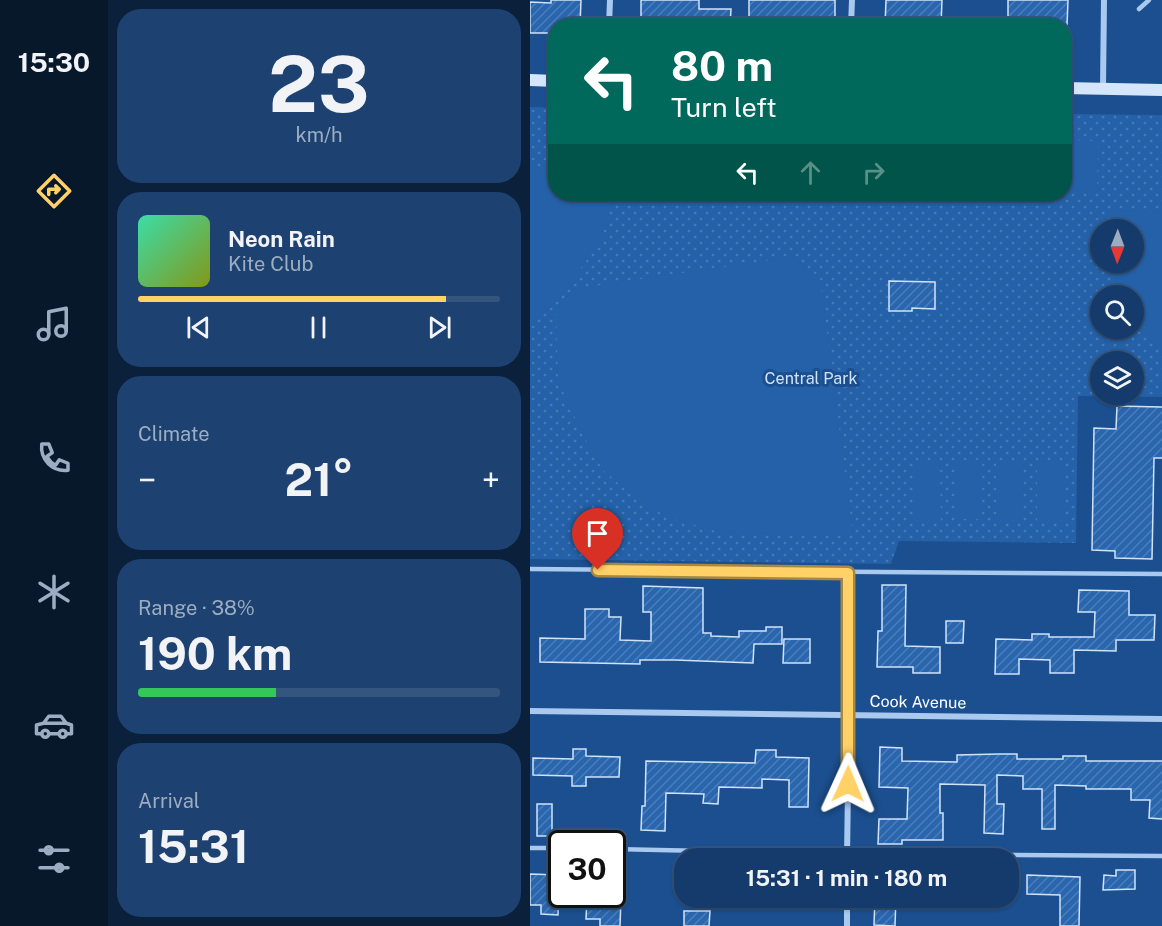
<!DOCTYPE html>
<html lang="en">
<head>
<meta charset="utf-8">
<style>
	:root { --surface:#143b6b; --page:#1d4271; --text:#f1f3f6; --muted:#9dadc1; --line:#33557e; --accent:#ffd166 }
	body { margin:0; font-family:"Public Sans",sans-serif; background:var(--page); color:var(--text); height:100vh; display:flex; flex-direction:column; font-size:22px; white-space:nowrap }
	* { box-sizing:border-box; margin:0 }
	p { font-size:20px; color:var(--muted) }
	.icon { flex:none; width:33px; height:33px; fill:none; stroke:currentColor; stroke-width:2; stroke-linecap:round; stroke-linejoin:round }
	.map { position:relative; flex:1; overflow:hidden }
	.drawer { display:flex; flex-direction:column; gap:9px; padding:9px; background:#0b203b; width:422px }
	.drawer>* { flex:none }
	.top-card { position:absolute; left:18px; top:18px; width:524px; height:183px; border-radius:24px; box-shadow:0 2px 4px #0004,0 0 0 2px var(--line); background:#00695c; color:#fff; overflow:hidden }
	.needle { width:39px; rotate:181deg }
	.buttons { position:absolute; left:560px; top:219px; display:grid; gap:12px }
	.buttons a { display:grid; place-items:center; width:54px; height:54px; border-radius:50%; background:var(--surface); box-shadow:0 2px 4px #0004,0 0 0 2px var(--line); font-size:30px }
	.speed { position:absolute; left:18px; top:830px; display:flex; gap:12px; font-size:30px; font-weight:700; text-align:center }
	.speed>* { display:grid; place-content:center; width:78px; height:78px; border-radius:50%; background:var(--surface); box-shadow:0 2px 4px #0004,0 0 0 2px var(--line); line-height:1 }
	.speed .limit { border:3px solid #111; border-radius:9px; background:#fff; color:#111 }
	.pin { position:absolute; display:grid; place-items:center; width:51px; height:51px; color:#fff; margin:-62px -26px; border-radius:50% 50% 50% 0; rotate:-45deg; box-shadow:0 0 6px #0007 }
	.pin .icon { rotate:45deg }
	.me { position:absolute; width:66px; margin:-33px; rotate:1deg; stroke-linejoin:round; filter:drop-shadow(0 0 4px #0008) }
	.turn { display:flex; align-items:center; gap:21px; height:126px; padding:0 24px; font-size:27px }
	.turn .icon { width:78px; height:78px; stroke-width:2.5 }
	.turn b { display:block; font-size:42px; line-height:51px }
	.lanes { display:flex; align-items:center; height:57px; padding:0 24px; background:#0003; justify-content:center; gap:30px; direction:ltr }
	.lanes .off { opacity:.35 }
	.big { font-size:45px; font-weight:700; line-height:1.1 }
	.drawer .tile { flex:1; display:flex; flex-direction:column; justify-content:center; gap:9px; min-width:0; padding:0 21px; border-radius:24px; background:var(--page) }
	.drawer .dial { align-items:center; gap:0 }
	.dial b { font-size:78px; line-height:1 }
	.song { display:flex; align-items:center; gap:18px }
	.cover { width:72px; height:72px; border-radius:9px; background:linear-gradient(135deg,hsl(160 70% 55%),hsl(70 70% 35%)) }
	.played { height:6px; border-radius:3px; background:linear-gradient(90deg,var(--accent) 85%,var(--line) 85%) }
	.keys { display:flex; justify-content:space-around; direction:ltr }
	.heat { display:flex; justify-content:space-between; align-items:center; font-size:33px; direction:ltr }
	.charge { height:9px; border-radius:4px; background:linear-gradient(90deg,#34c759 38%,var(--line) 0) }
	.trip { position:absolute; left:144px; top:848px; width:345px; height:60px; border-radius:24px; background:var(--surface); box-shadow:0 2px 4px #0004,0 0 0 2px var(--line); font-weight:700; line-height:60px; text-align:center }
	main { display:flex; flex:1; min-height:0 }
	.tab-bar { display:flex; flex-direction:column; width:108px; justify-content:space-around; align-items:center; background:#08182b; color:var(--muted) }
	.tab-bar .icon { width:42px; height:42px }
	.tab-bar .on { color:var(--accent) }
	.tab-bar b { font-size:27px; color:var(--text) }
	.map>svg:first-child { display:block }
</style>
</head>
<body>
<main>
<nav class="tab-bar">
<b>15:30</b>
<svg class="icon on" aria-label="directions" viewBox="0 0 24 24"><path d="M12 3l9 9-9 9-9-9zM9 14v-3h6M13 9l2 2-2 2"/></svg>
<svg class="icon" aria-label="music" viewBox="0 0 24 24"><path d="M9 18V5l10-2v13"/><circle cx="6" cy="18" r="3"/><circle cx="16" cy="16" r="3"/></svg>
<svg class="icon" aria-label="phone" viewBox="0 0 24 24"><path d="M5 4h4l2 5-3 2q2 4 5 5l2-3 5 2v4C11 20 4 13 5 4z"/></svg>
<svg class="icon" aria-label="climate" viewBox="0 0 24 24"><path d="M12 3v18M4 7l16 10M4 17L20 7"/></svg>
<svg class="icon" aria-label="car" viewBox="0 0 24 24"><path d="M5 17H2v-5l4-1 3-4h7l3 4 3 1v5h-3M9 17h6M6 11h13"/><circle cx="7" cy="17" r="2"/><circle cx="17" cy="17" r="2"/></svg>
<svg class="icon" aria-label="filters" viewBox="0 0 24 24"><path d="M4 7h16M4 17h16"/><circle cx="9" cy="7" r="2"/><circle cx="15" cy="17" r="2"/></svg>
</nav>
<section class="drawer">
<div class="tile dial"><b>23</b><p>km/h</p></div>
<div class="tile">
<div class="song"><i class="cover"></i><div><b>Neon Rain</b><p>Kite Club</p></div></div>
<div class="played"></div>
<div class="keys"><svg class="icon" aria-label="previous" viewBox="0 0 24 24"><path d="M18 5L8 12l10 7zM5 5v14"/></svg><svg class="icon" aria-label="pause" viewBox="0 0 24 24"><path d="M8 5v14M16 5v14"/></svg><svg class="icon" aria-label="next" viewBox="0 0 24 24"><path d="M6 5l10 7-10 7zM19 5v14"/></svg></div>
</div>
<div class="tile"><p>Climate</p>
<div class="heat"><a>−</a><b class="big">21°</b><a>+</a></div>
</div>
<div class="tile"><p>Range · 38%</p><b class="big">190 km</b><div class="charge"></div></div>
<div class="tile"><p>Arrival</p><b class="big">15:31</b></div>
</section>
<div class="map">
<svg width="633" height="926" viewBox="0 0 633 926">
	<defs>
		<pattern id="grass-dots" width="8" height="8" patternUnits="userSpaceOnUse" patternTransform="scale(1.5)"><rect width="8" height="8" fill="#2461a8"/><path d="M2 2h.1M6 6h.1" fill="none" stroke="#4579b5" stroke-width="1.8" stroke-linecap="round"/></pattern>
		<pattern id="building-hatch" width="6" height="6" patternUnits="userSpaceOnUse" patternTransform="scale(1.5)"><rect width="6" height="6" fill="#2a66ad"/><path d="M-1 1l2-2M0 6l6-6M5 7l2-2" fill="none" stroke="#4a7db9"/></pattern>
	</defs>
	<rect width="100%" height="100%" fill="#1b4f8f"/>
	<path fill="url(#grass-dots)" fill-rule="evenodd" d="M0,107l25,1 1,86h508v-80l98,1v282l-84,-1 -2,147 -177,-2 -8,23 -361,-5zM570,230h33v32h-33zM570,296h33v32h-33zM570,362h33v32h-33z"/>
	<g fill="#2461a8">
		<polygon points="535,140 568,141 567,191 534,191"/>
		<path d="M0,166h25l1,28h54v2c-2,14 -3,29 -9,42 -12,25 -49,64 -71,82z"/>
		<polygon points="580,210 632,212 632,350 603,313 603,296 593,295 586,278 583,263 603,262 603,230 579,229"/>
		<polygon points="261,257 290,278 323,535 288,536 189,532 137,517 106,498 73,470 53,435 28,381 26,311 43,289"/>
		<rect x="426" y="460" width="26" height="59"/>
		<polygon points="384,461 410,461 411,520 384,520"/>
		<polygon points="466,461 492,461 493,520 467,520"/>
		<polygon points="533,461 533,520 507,520 507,462"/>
	</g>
	<g fill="url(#building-hatch)" stroke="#cfe3fa" stroke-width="1.5">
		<polygon points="21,0 51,0 50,26 26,26 26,33 0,33 0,2 21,3"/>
		<polygon points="111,0 169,0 169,9 201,9 200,26 111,26"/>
		<polygon points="219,0 305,0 305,21 219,19"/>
		<polygon points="356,0 412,0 411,26 355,26"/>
		<polygon points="478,0 538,0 537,26 478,26"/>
		<polygon points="359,281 405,282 405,309 382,308 382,311 359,311"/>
		<polygon points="587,406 633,407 633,458 624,458 622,559 585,558 585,551 562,550 564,428 586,429"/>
		<polygon points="352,585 376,585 375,646 410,647 410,673 383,673 383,667 347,667 348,631 352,631"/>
		<polygon points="113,586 173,588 173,633 181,633 181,636 209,637 209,631 236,631 236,627 252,627 252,644 224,644 223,663 145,660 110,660 110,664 10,662 10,638 55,639 55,609 79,609 79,617 91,617 90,640 121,641 121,612 113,612"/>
		<polygon points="549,590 599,591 599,615 625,615 624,640 586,640 586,651 544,650 544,673 520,673 520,660 489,659 489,674 465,674 466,639 502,640 502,634 519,634 519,637 564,637 565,612 548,612"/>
		<polygon points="416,621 434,621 433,643 416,643"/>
		<polygon points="254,639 280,639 280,663 253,663"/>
		<polygon points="350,747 372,748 372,761 427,762 427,755 469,754 487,754 487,759 533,759 533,756 556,756 556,761 633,761 633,819 619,818 620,800 601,800 601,789 556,789 556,786 525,785 525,829 512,829 512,789 493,789 493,776 467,775 467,804 474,804 473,834 454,833 455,785 410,784 410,813 413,813 413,840 372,840 372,844 348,844 349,819 377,819 378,788 349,787"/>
		<polygon points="43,749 56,749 56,756 90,757 89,777 56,777 56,786 42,786 42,776 3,775 3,758 43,759"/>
		<polygon points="226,750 246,750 246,757 279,758 278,807 259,807 259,780 232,779 232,788 189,787 188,804 173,803 174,794 136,793 135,831 111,830 112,806 115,806 116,761 225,763"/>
		<rect x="7" y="804" width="15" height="32"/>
		<polygon points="586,870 605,870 605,889 573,890 574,875 586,876"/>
		<polygon points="0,874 29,875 28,915 11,914 11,905 0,905"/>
		<polygon points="497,875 550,877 549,926 530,926 530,895 497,894"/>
		<polygon points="345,897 366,897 365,926 344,925"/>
		<polygon points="57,898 91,898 90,926 70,926 70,919 56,919"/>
		<polygon points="154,911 180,911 179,926 154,926"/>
	</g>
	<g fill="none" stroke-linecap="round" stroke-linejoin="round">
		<g stroke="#a9c9ee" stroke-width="4.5">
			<polyline points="609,9 619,0"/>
			<path d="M0,569c211,3 422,3 633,5"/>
			<polyline points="0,848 32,848"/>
			<polyline points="82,849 317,854 633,856"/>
		</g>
		<g stroke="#a9c9ee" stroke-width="6">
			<polyline points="79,26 80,0"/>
			<polyline points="321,26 322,0"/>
			<polyline points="573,88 574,0"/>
			<polyline points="0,711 633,719"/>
			<polyline points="317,858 319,715 318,573"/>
			<polyline points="317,926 317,897"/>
		</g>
		<g stroke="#d6e6fa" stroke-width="12">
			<polyline points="0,80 26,81"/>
			<polyline points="534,88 633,90"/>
		</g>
	</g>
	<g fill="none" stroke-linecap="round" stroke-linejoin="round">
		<defs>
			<polyline id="route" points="68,570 318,573 318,784"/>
		</defs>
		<use href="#route" stroke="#a68842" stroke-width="15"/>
		<use href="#route" stroke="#ffd166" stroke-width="10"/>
	</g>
	<g text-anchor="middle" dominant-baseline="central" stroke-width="6" stroke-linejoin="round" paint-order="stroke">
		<g font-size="16" fill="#cfe3fa" stroke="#1b4f8f">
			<text x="281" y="378">Central Park</text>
		</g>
		<g font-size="16" fill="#fff" stroke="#1b4f8f">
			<text transform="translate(388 702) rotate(1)">Cook Avenue</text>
		</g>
	</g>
</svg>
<div class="buttons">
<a><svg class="needle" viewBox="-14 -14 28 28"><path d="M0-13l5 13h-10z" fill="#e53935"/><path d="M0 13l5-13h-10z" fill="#9dadc1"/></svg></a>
<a><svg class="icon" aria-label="search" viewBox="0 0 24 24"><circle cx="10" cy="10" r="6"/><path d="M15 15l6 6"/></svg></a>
<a><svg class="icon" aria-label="layers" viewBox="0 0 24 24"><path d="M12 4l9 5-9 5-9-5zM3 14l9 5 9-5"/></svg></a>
</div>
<div class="speed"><div class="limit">30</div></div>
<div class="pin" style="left:68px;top:570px;background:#d93025"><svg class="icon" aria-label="arrive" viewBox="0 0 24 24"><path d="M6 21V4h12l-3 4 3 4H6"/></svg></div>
<svg class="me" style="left:318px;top:784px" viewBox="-20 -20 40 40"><path d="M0-17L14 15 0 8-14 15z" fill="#ffd166" stroke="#fff" stroke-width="4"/></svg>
<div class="trip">15:31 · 1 min · 180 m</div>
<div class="top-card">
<div class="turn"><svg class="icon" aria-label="left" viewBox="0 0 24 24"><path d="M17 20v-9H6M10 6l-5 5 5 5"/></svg><div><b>80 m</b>Turn left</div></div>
<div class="lanes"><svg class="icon" aria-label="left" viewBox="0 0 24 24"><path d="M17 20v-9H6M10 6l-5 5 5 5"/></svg><svg class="icon off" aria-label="ahead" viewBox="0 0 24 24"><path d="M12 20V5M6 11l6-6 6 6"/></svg><svg class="icon off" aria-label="right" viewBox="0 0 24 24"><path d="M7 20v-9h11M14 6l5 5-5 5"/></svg></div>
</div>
</div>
</main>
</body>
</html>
